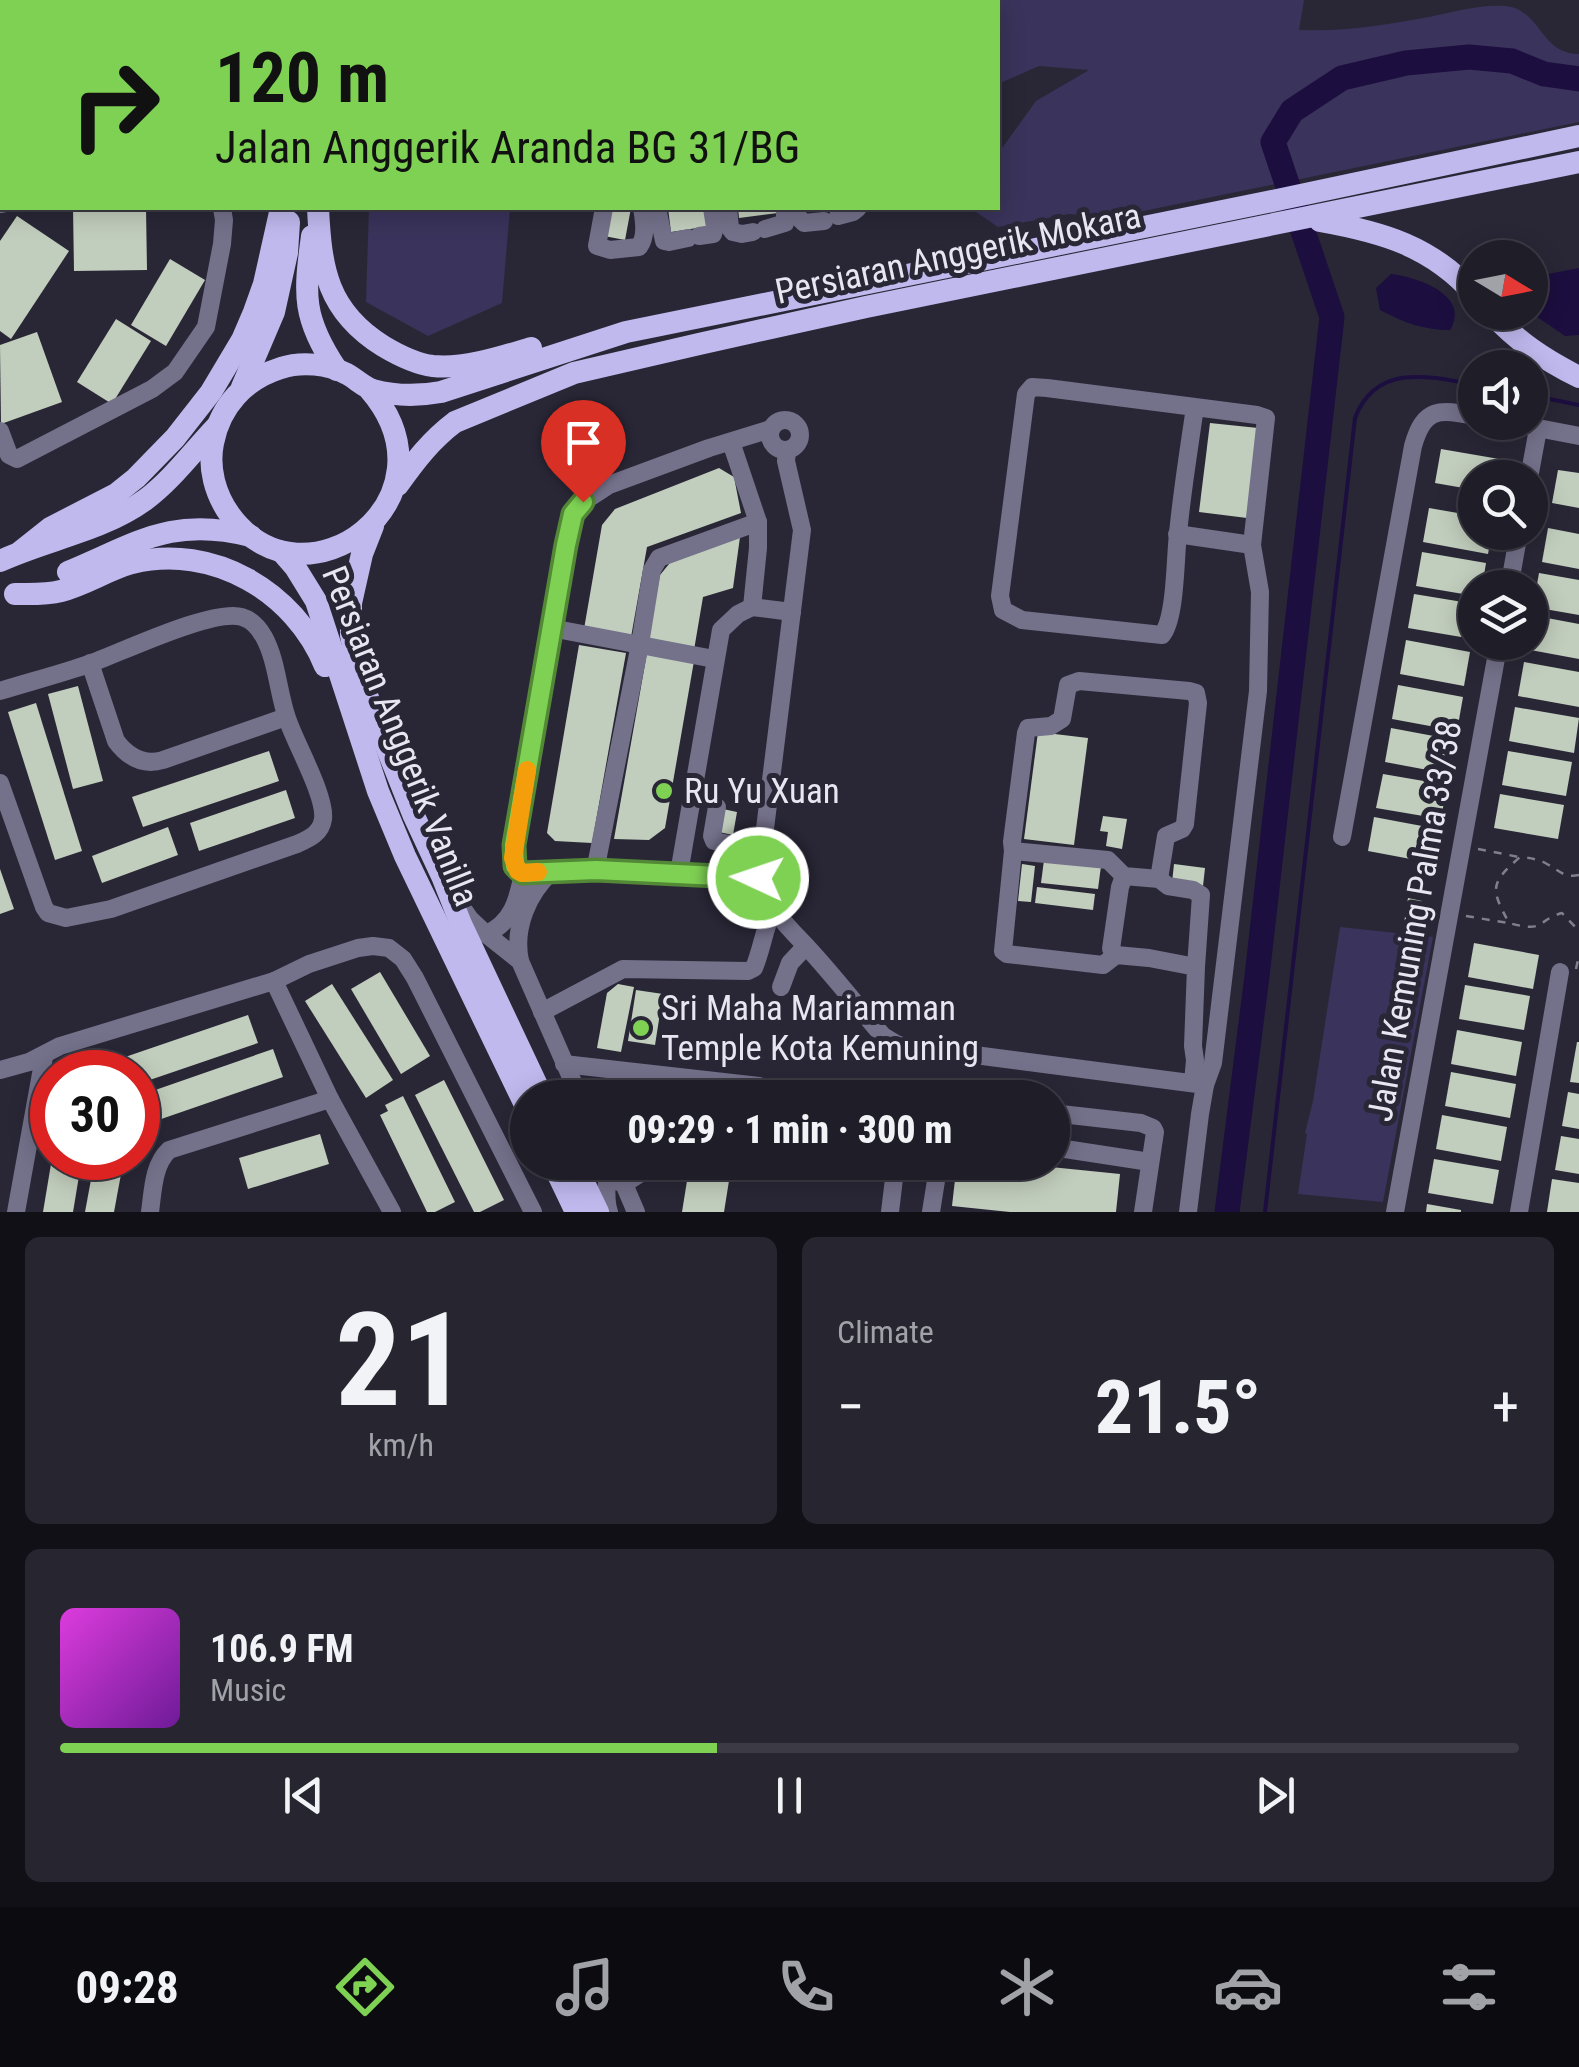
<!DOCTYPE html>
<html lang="en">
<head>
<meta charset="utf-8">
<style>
	:root { --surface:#1f1d28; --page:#272630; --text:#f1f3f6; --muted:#a1a2a8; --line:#3c3b45; --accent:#7ed153 }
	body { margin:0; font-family:"Roboto Condensed",sans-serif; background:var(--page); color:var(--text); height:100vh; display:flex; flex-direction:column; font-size:38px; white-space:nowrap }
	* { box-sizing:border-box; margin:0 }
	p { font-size:32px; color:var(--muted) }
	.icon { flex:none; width:55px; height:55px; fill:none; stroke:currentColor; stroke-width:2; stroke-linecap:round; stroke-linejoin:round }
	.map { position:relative; height:1212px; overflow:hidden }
	.side { display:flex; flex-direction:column; gap:25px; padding:25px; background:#111016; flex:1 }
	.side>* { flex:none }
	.guide { position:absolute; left:0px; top:0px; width:1000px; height:210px; box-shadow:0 5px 25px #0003,0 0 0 2px var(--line); background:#7ed153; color:#111; overflow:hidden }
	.needle { width:65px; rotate:100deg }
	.buttons { position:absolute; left:1458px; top:240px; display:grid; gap:20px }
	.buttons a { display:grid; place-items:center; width:90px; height:90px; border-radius:50%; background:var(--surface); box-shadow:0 5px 25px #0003,0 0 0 2px var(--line); font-size:50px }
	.speed { position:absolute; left:30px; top:1050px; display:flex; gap:20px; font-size:50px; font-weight:700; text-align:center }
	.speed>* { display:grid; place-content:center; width:130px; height:130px; border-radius:50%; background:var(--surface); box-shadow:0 5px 25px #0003,0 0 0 2px var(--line); line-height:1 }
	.speed .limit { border:15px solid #d22; background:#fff; color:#111 }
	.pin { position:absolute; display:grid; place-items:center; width:85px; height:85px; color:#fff; margin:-102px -42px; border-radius:50% 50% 50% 0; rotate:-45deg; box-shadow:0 0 10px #0007 }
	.pin .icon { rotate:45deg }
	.me { position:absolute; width:110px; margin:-55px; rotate:273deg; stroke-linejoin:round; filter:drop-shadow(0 0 8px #0008) }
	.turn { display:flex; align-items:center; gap:35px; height:210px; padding:0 50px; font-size:45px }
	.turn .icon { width:130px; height:130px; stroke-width:2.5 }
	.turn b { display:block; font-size:70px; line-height:85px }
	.big { font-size:75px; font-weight:800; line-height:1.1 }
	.side .card { flex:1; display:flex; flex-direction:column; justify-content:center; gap:15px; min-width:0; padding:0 35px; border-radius:15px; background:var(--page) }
	.side .dial { align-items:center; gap:0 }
	.dial b { font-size:130px; line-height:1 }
	.song { display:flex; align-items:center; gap:30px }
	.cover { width:120px; height:120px; border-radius:15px; background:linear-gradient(135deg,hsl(300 70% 55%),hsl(280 70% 35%)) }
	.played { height:10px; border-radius:5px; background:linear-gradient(90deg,var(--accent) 45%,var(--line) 45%) }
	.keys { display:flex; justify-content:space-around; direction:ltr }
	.heat { display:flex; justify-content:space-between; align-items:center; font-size:55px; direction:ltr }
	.side .tiles { flex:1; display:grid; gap:25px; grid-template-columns:1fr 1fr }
	.card:last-child { grid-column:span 2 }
	.trip { position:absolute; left:510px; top:1080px; width:560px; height:100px; border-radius:50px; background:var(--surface); box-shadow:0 5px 25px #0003,0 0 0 2px var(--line); font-weight:800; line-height:100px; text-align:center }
	.menu { display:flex; height:160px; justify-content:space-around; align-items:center; background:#0c0c10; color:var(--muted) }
	.menu .icon { width:70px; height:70px }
	.menu .active { color:var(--accent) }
	.menu b { font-size:45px; color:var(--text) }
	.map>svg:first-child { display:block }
</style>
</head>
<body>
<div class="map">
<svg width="1579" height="1212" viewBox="0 0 1579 1212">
	<rect width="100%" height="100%" fill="#292736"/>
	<g fill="#3a335b">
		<path d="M831,0h473l-5,30c44,2 87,-5 130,-13 24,-5 51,-13 76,-11 36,3 35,48 74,48v68l-465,95 -45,-3 -71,13 -25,-17 1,-2h24v-50l4,-10 34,-47 53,-31 -50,-4 -41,18v-82h-165z"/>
		<polygon points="369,208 510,208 502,303 428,336 366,302"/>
		<polygon points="1340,927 1433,937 1383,1202 1298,1194 1307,1134 1305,1133 1313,1101"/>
	</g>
	<g fill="#1c0e3f">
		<polygon points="1579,268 1579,335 1565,336 1530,312 1530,273 1535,271 1543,275"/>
		<path d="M1391,274c26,3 80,21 59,56 -26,0 -46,-7 -70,-20l-4,-22z"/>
	</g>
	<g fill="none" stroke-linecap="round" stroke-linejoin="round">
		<g stroke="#1c0e3f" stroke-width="4">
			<polyline points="1530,395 1579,405"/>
			<path d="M1265,1212l90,-794c21,-55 74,-42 120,-33"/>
		</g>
		<polyline stroke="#1c0e3f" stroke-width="25" points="1227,1212 1257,976 1332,317 1273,142 1292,111 1342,78 1406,63 1469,57 1512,61 1544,74 1579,79"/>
	</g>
	<g fill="#c2cebd">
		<polygon points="73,208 146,208 147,270 74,271"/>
		<polygon points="610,208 631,208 625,240 604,236"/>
		<polygon points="668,208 707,208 710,226 671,232"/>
		<polygon points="738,208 778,208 778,213 739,218"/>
		<polygon points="17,216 69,251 11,339 0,331 0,241"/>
		<polygon points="170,259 205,280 166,346 131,325"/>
		<polygon points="116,319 151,341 112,404 77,382"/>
		<polygon points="37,332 62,402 1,424 0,345"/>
		<polygon points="1210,423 1258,428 1247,518 1199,512"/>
		<polygon points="1441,449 1505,460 1502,478 1475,478 1475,490 1435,483"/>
		<polygon points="719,468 734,477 741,513 647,547 631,637 584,629 602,525 615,509"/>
		<polygon points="1558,470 1579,473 1579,508 1552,503"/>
		<polygon points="1429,508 1475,516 1475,532 1492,532 1488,554 1423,542"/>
		<polygon points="1548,528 1579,534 1579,569 1542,562"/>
		<polygon points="740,537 733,588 703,597 694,650 648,642 660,575 674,558"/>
		<polygon points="1422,552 1486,563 1482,588 1475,588 1475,596 1416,586"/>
		<polygon points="1539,573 1579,580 1579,615 1533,607"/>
		<polygon points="1414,594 1475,604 1473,639 1408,628"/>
		<polygon points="1531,615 1579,624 1579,659 1525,649 1526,642 1530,642"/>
		<polygon points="1406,640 1470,652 1464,686 1400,674"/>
		<polygon points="579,645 626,653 592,843 555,841 547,833"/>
		<polygon points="647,653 694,661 665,828 649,840 614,839"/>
		<polygon points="1524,662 1579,672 1579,707 1518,696"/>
		<polygon points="1398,685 1463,697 1457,731 1392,719"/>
		<polygon points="78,686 103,781 73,789 48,694"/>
		<polygon points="36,703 82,851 55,860 8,712"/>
		<polygon points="1515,707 1579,718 1574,753 1509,741"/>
		<polygon points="1391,728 1455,740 1449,774 1385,762"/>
		<polygon points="1038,732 1088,738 1074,845 1024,839"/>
		<polygon points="269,751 279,781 143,827 132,797"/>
		<polygon points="1508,751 1572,762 1566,796 1502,785"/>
		<polygon points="1383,774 1447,785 1441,819 1376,808"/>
		<polygon points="286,790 295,818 199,851 190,823"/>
		<polygon points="1500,794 1564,805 1558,839 1494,828"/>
		<polygon points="723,809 737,812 733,835 719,832"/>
		<polygon points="1103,816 1127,819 1122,849 1106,846 1108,832 1100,831"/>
		<polygon points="1374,817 1438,829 1432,863 1368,851"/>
		<polygon points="168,827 178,855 102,883 92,856"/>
		<polygon points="1044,860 1101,866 1098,889 1041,883"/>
		<polygon points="1022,864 1035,866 1031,902 1018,901"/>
		<polygon points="1174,864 1205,868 1203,886 1172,883"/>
		<polygon points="0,869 14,909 0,914"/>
		<polygon points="1037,887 1095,894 1093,910 1035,903"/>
		<polygon points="1408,898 1422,901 1418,926 1404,923"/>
		<polygon points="1474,943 1539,955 1533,989 1468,977"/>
		<polygon points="380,972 430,1056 401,1074 351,989"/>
		<polygon points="332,984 393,1080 366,1098 305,1001"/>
		<polygon points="618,984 634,987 621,1052 597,1048 607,993"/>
		<polygon points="1465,985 1530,996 1524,1030 1459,1019"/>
		<polygon points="636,990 663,994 655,1045 628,1041"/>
		<polygon points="248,1015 258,1043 138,1084 138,1072 92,1072 90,1069"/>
		<polygon points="1457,1030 1522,1042 1516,1076 1451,1064"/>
		<polygon points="1577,1042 1579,1042 1579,1083 1570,1082"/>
		<polygon points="273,1049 283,1077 141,1126 138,1115 138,1096"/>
		<polygon points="1379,1063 1392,1066 1389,1078 1377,1076"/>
		<polygon points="1451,1072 1516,1084 1510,1118 1445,1106"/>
		<polygon points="444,1080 504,1200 480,1212 474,1212 415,1095"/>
		<polygon points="1568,1092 1579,1094 1579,1129 1562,1126"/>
		<polygon points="403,1096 455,1202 435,1212 427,1212 380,1115 388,1111 385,1105"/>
		<polygon points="1442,1115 1507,1127 1501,1161 1436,1149"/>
		<polygon points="320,1134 329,1164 248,1189 239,1158"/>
		<polygon points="1561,1136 1579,1139 1579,1174 1555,1170"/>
		<polygon points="52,1158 82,1158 73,1212 43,1212"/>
		<polygon points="95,1158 124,1158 114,1212 85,1212"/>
		<polygon points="1434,1159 1499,1170 1493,1204 1428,1193"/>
		<polygon points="690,1162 732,1162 724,1212 682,1212"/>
		<polygon points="957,1162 1002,1162 1120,1174 1116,1212 1010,1212 952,1206"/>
		<polygon points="1552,1179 1579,1183 1579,1212 1547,1212"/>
		<polygon points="1427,1204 1461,1210 1461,1212 1426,1212"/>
	</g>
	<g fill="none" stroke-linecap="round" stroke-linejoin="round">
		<g stroke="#817f8c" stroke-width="2.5" stroke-dasharray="8 8" stroke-linecap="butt">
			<polyline points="92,2 93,0"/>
			<polyline points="0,98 2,99"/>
			<polyline points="1478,849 1519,857"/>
			<path d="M1579,875c-15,3 -19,-4 -32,-11 -8,-5 -17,-6 -27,-7 -31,27 -29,32 -11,66 37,10 26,-2 53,-10l17,18"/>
			<polyline points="1466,916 1508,923"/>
			<polyline points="1576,969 1579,955"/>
		</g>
		<g stroke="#74718b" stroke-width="18">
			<polyline points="485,0 487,2"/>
			<polyline points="279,2 279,0"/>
			<polyline points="388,2 388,0"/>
			<polyline points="520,2 520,0"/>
			<polyline points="534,2 535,0"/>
			<polyline points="774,2 783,0"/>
			<polyline points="0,204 2,204"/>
			<path d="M604,208l-7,38 13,4 29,-3c8,-11 5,-27 3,-39"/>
			<polyline points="657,208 664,241 669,242 688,238"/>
			<polyline points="728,208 730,228 733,232 742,234 753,232"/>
			<polyline points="796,208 798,217 804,223 824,221"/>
			<polyline points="838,216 853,212 858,208"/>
			<polyline points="765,229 785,223 785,208"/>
			<polyline points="699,236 713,234 715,227 712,208"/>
			<path d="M1195,407c-6,42 -13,84 -17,127 -3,24 -2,84 -16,101l-140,-15 -19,-10 -3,-14 26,-202 6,-7 15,1 210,27 9,3 -14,127 8,47 -2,99 -45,372 -8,22"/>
			<circle cx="785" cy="435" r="15"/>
			<polyline points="1506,422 1579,436"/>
			<polyline points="0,431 9,455 17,459 152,389 175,372 206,327 222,244 224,220 222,208"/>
			<path d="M787,450l-1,11 16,69 -43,347c8,30 27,48 48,70 26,28 50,59 76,89l15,9 307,40 -5,29 -12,98"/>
			<polyline points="1529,478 1538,429"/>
			<polyline points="1177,534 1252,545"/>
			<polyline points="1509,588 1519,532"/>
			<polyline points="752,607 792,612"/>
			<polyline points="551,628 714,659"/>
			<path d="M90,663l26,78c12,16 27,25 47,19l123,-43"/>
			<path d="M0,691c29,-9 60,-17 89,-27 31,-11 124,-56 153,-47 10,3 17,11 22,20 13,24 14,55 23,81 8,25 39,78 36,101 -2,15 -15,20 -26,25l-186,65 -45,9 -18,-5 -4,-6 -44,-124"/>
			<polyline points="717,807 712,836 714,841 734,845"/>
			<path d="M1342,837l71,-391c11,-39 26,-37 62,-30"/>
			<polyline points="1013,851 1012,842 1026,733 1028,728 1051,726 1062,719 1068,685 1079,681 1189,691 1196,693 1198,703 1185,824 1182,829 1166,836 1159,879"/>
			<polyline points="595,871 640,644 652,570 659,558 758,522"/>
			<polyline points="523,873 515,867 514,845 573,514 583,502 609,485 709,448 771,429"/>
			<polyline points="523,873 595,871 759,877"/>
			<polyline points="679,873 721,630 738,614 752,607 758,548 758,522 731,442"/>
			<polyline points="459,903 470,919 486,934 520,961 580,1098"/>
			<path d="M486,934c26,-11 32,-34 37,-61"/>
			<polyline points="1116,955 1111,949 1120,887 1124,876"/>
			<path d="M520,961c-7,-33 8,-68 32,-90"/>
			<polyline points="274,981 330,1099 392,1212"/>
			<polyline points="781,987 790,963 806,946"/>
			<path d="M542,1012l81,-43 125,2 6,-3c8,-19 10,-39 19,-58"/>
			<polyline points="564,1064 759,1086"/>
			<polyline points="0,1070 29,1062 60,1046 274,981 309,964 358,948 373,946 389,948 403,959 415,978 533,1212"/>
			<polyline points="1193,1082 1195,1060 1193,1046 1196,967 1201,895 1193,890 1168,886 1159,879 1124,876 1108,860 1013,851 1003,951 1007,954 1103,965 1116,955 1149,958 1196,967"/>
			<polyline points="1052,1113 1141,1123 1153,1128 1155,1132 1143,1212"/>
			<polyline points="1052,1147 1150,1162"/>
			<path d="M607,1162c2,18 -4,33 2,50"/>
			<polyline points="609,1178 624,1184 636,1212"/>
			<polyline points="624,1184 658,1162"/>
			<polyline points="16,1212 44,1057"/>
			<path d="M150,1212c3,-21 3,-47 19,-62l161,-51"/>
			<polyline points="890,1212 896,1162"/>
			<polyline points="931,1212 939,1162"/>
			<polyline points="1395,1212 1499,642"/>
			<polyline points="1519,1212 1560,972"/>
		</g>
		<g stroke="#bfb9ee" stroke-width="22">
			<polyline points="325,2 325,0"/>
			<polyline points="348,2 349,0"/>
			<path d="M318,208c3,61 9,103 65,138 15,9 33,18 50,20 32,3 68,-9 98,-18"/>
			<path d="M1320,221c62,11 112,25 155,74"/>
			<path d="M312,236c-8,59 -10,82 25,134"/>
			<path d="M1490,312c28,30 53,47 89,65"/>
			<polyline points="242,387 274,312 287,253 289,222"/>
			<path d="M369,389c95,109 -64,228 -139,126 -15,-21 -22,-47 -17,-72 7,-37 32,-64 68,-75 21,-7 47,-4 66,6 9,5 17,13 26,16 22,6 46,6 68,2l185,-60 651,-132 302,-64"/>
			<path d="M398,485c17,-24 33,-45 57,-63l119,-49 125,-29 167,-37 713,-145"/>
			<polyline points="373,526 362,554 351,603 351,635 354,652 372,711 413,814 442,876 461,924 543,1098"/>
			<polyline points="21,551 50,528 116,494 136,478 175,438 211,392 242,340 254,312 264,284 281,208"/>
			<polyline points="282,552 295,567 316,601 378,791 405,856 528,1111"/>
			<path d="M0,561c48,-22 102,-30 145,-61 27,-20 48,-49 71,-73"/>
			<path d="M68,572c70,-29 103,-56 183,-36"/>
			<path d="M15,594c14,0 31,1 46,-3 24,-6 46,-21 71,-28 81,-20 163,29 193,103"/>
			<polyline points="552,1162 576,1212"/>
			<polyline points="574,1162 598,1212"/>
		</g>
	</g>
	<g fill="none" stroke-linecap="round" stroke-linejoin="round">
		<defs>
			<polyline id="route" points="583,502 573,514 566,545 514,845 515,866 522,873 596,870 758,878"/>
		</defs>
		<use href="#route" stroke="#528836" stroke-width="25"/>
		<use href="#route" stroke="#7ed153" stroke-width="18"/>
		<polyline stroke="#f59e0b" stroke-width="18" points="527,770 513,858 518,871 522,873 538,872"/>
	</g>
	<g fill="#7ed153" stroke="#292736" stroke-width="4">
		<circle cx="664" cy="791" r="10"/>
		<circle cx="641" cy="1028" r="10"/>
	</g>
	<g text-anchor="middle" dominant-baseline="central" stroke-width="10" stroke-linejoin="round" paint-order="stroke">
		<g font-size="35" fill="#e8e7f1" stroke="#292736">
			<text transform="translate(958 254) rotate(-12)">Persiaran Anggerik Mokara</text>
			<text transform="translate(400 736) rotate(68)">Persiaran Anggerik Vanilla</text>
			<text transform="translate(1415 921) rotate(-80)">Jalan Kemuning Palma 33/38</text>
		</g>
		<g font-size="35" fill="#e8e7f1" stroke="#292736" text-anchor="start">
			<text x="684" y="791">Ru Yu Xuan</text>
			<text x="661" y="1008">Sri Maha Mariamman<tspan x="661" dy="40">Temple Kota Kemuning</tspan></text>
		</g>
	</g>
</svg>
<div class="buttons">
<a><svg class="needle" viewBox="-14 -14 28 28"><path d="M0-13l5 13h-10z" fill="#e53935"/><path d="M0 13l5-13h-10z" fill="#a1a2a8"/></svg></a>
<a><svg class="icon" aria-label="sound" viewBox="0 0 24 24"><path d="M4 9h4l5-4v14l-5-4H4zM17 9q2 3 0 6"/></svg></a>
<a><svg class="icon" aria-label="search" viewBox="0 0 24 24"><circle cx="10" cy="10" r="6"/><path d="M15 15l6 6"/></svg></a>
<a><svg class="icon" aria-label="layers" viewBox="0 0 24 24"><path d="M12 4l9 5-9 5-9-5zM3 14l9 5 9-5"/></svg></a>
</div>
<div class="speed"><div class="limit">30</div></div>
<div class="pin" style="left:583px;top:502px;background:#d93025"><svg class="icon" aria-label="arrive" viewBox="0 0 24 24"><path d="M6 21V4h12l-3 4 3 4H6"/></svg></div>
<svg class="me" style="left:758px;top:878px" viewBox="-20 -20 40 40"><circle r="17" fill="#7ed153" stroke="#fff" stroke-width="3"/><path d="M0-11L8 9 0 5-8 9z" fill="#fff"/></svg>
<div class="trip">09:29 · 1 min · 300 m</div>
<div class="guide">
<div class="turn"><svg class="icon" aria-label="right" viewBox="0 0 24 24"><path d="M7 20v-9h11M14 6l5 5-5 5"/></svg><div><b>120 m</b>Jalan Anggerik Aranda BG 31/BG</div></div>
</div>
</div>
<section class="side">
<div class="tiles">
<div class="card dial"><b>21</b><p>km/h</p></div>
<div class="card"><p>Climate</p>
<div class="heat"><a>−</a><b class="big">21.5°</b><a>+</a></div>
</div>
<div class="card">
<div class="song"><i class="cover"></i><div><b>106.9 FM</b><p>Music</p></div></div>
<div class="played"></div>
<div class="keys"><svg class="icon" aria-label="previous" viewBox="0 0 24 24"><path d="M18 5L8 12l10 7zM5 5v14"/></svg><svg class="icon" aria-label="pause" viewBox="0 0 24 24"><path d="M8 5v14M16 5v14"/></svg><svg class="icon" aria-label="next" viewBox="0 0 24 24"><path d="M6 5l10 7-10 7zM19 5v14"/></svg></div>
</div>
</div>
</section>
<nav class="menu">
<b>09:28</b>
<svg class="icon active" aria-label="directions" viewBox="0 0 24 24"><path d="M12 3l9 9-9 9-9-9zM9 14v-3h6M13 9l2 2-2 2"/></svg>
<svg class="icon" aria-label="music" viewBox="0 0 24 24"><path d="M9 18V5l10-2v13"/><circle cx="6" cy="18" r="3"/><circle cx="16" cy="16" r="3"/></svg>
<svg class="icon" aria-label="phone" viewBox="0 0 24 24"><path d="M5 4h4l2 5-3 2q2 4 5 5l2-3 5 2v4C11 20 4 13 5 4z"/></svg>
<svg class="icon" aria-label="climate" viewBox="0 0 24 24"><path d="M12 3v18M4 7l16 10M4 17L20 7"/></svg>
<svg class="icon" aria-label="car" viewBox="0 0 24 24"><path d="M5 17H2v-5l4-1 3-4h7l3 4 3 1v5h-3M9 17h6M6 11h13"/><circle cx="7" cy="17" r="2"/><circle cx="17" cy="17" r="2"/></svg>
<svg class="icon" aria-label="filters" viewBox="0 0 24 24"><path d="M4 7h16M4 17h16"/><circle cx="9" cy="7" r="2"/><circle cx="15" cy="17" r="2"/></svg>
</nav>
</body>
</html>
